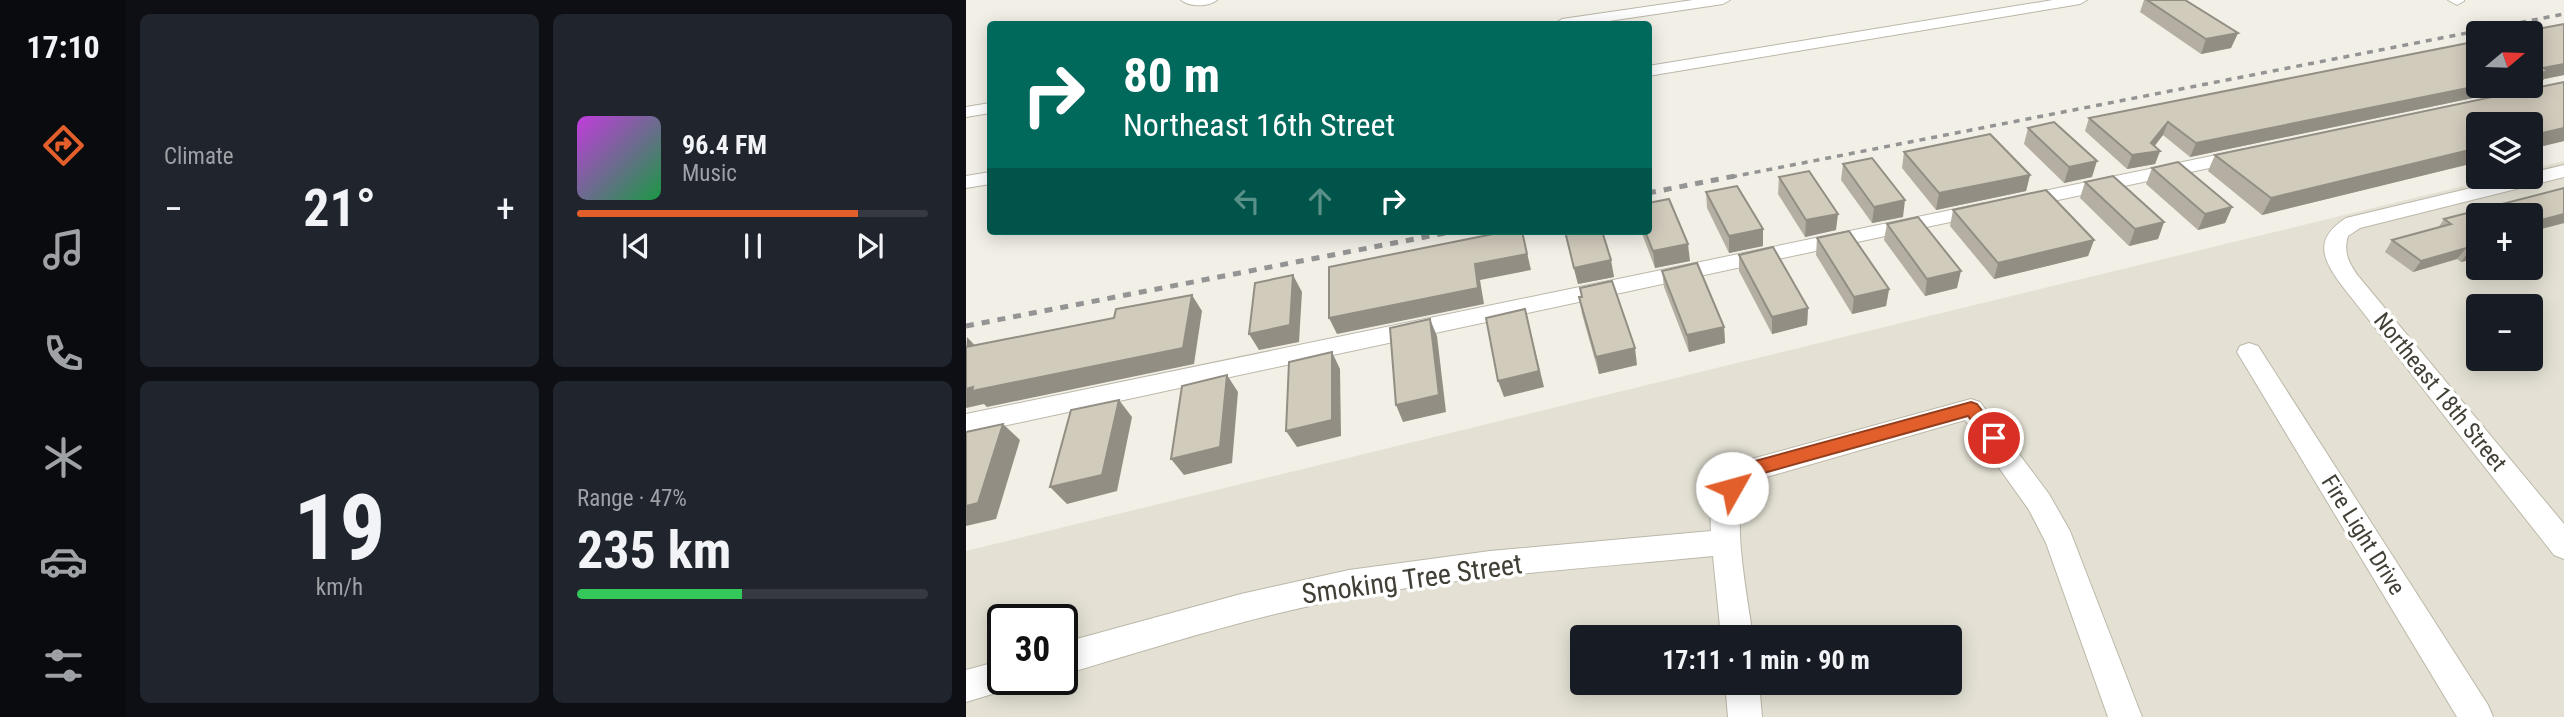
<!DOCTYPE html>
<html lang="en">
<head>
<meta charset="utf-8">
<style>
	:root { --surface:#171b24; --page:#20242c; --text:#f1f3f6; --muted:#9ea1a6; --line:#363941; --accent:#e25f2c }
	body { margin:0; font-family:"Roboto Condensed",sans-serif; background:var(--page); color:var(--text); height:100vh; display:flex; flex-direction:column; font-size:26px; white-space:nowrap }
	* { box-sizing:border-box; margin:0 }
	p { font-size:23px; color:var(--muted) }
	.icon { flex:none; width:38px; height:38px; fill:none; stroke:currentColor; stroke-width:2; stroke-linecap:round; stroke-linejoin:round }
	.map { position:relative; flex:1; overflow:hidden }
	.details { display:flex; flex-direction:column; gap:14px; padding:14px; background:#0d0f14; width:840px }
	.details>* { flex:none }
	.hud { position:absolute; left:21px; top:21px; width:665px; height:214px; border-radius:7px; box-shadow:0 4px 18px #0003; background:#00695c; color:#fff; overflow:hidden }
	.needle { width:46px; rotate:71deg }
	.controls { position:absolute; left:1500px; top:21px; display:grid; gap:14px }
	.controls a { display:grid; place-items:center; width:77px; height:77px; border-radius:7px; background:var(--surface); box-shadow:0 4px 18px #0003; font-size:35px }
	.speed { position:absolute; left:21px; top:604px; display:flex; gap:14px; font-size:35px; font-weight:700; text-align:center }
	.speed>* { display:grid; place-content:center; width:91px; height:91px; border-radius:50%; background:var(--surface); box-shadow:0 4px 18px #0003; line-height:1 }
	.speed .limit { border:4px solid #111; border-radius:10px; background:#fff; color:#111 }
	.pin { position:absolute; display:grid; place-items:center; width:60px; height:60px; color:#fff; margin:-30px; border:4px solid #fff; border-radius:50%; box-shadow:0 2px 7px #0007 }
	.me { position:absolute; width:77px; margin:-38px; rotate:52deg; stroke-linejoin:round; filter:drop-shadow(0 0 5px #0008) }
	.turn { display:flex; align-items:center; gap:24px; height:147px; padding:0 21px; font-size:32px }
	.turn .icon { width:91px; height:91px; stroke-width:2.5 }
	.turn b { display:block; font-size:49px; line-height:60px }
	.lanes { display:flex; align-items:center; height:66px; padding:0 21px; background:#0003; justify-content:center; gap:35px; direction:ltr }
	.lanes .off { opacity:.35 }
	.big { font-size:52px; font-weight:700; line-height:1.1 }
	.details .tile { flex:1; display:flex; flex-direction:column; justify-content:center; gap:10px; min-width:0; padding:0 24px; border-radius:10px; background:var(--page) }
	.details .dial { align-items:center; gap:0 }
	.dial b { font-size:91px; line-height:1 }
	.song { display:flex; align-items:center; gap:21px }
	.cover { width:84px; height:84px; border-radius:10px; background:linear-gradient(135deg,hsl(290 70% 55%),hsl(140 70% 35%)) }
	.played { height:7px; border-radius:4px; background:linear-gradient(90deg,var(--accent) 80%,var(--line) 80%) }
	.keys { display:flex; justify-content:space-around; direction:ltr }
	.heat { display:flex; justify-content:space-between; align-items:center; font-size:38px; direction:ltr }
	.charge { height:10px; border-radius:5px; background:linear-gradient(90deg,#34c759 47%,var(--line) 0) }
	.details .tiles { flex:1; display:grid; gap:14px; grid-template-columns:repeat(2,1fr) }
	.trip { position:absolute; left:604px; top:625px; width:392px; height:70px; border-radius:7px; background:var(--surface); box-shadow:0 4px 18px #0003; font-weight:700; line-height:70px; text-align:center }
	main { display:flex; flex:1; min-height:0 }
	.dock { display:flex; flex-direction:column; width:126px; justify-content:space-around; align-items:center; background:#090b0e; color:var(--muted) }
	.dock .icon { width:49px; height:49px }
	.dock .active { color:var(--accent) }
	.dock b { font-size:32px; color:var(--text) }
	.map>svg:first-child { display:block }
</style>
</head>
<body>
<main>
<nav class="dock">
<b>17:10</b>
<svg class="icon active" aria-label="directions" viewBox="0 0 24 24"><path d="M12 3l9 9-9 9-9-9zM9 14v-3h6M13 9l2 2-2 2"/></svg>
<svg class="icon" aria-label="music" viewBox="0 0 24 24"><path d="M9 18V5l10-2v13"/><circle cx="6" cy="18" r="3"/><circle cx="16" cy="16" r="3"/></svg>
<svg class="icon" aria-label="phone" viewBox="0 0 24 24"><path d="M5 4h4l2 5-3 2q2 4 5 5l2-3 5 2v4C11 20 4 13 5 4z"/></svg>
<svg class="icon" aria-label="climate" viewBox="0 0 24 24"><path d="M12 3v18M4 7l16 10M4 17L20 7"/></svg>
<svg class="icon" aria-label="car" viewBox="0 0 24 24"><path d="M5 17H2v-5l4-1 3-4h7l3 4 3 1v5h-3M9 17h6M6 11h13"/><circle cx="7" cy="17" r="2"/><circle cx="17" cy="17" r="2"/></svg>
<svg class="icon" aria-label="filters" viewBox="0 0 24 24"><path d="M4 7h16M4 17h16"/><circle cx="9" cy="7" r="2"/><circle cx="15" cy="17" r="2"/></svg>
</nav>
<section class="details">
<div class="tiles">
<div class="tile"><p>Climate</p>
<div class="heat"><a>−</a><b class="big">21°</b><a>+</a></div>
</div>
<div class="tile">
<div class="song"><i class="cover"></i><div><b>96.4 FM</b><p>Music</p></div></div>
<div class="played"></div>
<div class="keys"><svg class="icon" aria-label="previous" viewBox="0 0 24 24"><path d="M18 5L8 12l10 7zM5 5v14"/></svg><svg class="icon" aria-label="pause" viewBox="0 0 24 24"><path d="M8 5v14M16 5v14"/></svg><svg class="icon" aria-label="next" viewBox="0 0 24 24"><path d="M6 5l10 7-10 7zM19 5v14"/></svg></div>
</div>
<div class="tile dial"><b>19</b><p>km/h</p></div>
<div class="tile"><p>Range · 47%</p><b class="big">235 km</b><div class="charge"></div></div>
</div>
</section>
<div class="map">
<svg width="1598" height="717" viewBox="0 0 1598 717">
	<rect width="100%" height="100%" fill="#f1efe6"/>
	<path fill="#e4e1d4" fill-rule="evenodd" d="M1598,161v556h-1598v-166l1534,-374h30l1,-8zM1512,215h52v53h-52zM1512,306h52v53h-52zM37,620h59v59h-59zM616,637h368v45h-368z"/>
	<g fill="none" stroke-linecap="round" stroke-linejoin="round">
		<defs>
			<g id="minor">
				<path d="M215,0h36c-8,7 -28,7 -36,0z"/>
				<polygon points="727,0 764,0 757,4 623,24 588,24 596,19"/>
				<polygon points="1087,0 1121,0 1114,4 682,76 682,66"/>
				<polygon points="1482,0 1498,0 1498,1 1491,5"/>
				<polygon points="24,103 24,113 0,117 0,107"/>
				<polygon points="1279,149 1288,155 1286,159 1054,208 1047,206 1044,202 1047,198 1054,196"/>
				<path d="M1598,165v12l-204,51 -12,8c-5,16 1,28 11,41l205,247v35l-10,-4 -211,-268c-20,-27 -31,-47 3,-69l171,-41h13v-4z"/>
				<polygon points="24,172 24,184 0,188 0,176"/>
				<polygon points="1019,203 1026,205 1029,209 1026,213 0,434 0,414"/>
				<polygon points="1283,343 1292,346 1522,705 1527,717 1491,717 1271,352 1274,346"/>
				<path d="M1005,399l9,3 69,92 21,37 72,186h-34l-62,-174 -17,-33 -64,-90 -202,58c-7,5 -15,11 -19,19 -12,23 5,110 9,140h-32l-8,-81c-121,12 -244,19 -364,42 -97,18 -192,49 -287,77v-32l179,-49 108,-24 141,-19 221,-20c-3,-29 10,-53 33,-70z"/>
				<polygon points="37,660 37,679 52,679 49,687 0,702 0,670"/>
				<polygon points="759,682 793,682 796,717 762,717"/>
			</g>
		</defs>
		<use href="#minor" stroke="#bbb7a9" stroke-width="2"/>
		<use href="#minor" fill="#fff" fill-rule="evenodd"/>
		<polyline stroke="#949494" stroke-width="3.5" stroke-dasharray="6 6" stroke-linecap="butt" points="765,177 1598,14"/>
		<g stroke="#949494" stroke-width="5" stroke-dasharray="8 8" stroke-linecap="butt">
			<polyline points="682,193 774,175"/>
			<polyline points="0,326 490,231"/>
		</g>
	</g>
	<g fill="#b4afa2">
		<polygon points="1178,0 1219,0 1272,33 1265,48 1235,54 1174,12"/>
		<polygon points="1598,24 1598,75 1578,79 1574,84 1224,157 1197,135 1189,146 1194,151 1189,164 1161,169 1119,131 1123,118"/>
		<polygon points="1598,82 1598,141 1564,149 1512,124 1512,162 1296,215 1242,171 1249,155"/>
		<polygon points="1062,128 1126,177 1098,183 1058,144"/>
		<polygon points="938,152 1064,175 1060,191 970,210 936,168"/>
		<polygon points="877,164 937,217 906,223 875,180"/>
		<polygon points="1186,168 1266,207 1259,223 1232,230 1180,184"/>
		<polygon points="813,177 870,230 839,237 812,194"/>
		<polygon points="1119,182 1198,222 1192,239 1163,246 1114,198"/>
		<polygon points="1598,188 1598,223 1564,232 1564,215 1512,215 1512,258 1495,262 1491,259 1447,272 1419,252 1426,240 1472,228 1478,219"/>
		<polygon points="740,192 797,229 797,246 763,253 741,208"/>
		<polygon points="987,210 1128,240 1122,256 1028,279 984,226"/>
		<polygon points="921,224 991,288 959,296 918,240"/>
		<polygon points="598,231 636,231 648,277 612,284"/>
		<polygon points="675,231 682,231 724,261 689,268"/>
		<polygon points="851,238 923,289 920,306 886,314 850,255"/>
		<polygon points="773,255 842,308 841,325 806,334 773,271"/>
		<polygon points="696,271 758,327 759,343 723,352 698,287"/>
		<polygon points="613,297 671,365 633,374 616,314"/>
	</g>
	<g fill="#928e84">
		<polygon points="1272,33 1265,48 1235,54 1240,39"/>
		<polygon points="1598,64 1598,75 1578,79 1574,84 1224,157 1230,143 1512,86 1564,86 1564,75 1577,68"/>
		<polygon points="1202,122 1197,135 1183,152 1194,151 1189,164 1161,169 1166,155 1185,143"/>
		<polygon points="1598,128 1598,141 1564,149 1564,136"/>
		<polygon points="1512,148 1512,162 1296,215 1305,198"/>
		<polygon points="1131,161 1126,177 1098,183 1103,167"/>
		<polygon points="1064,175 1060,191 970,210 973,193"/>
		<polygon points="939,200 937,217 906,223 908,207"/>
		<polygon points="1266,207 1259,223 1232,230 1239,214"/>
		<polygon points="872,214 870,230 839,237 840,220"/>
		<polygon points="1598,214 1598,223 1564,232 1564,223"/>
		<polygon points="1198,222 1192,239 1163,246 1169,229"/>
		<polygon points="797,229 797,246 763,253 763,236"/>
		<polygon points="556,231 565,270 514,280 518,304 371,334 363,318 509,264"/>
		<polygon points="1128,240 1122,256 1028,279 1032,263"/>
		<polygon points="722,244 724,261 689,268 687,251"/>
		<polygon points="1500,248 1491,259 1447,272 1455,261"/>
		<polygon points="1512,248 1512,258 1495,262 1503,251"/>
		<polygon points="645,260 648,277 612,284 608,268"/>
		<polygon points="995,271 991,288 959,296 961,279"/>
		<polygon points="327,275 336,292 333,342 293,350 283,334"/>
		<polygon points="923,289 920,306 886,314 888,297"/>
		<polygon points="226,295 236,311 228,364 21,407 18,404 0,408 0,389 7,387"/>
		<polygon points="842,308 841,325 806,334 806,317"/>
		<polygon points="559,309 578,387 538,397 532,381"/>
		<polygon points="464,319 471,336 480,412 437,422 430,405"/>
		<polygon points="758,327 759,343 723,352 721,335"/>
		<polygon points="1,337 16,353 0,351"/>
		<polygon points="669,348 671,365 633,374 630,357"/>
		<polygon points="366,352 374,369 375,436 331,447 320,431"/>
		<polygon points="261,375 272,392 266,463 218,475 205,459"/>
		<polygon points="153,400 166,417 151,491 101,504 84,487"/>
		<polygon points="37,424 54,440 30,519 0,526 0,506"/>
	</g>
	<g fill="#d1cbbc" stroke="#928e84" stroke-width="2">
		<polygon points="1181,0 1219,0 1272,33 1240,39"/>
		<polygon points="1598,24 1598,64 1577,68 1583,71 1564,75 1564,33 1549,33"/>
		<polygon points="1512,41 1512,86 1230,143 1202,122 1185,143 1194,151 1166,155 1123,118"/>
		<polygon points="1598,82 1598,128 1564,136 1564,124 1512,124 1512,148 1305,198 1249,155"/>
		<polygon points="1088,122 1131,161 1103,167 1062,128"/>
		<polygon points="1024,134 1064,175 973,193 938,152"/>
		<polygon points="906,158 939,200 908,207 877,164"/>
		<polygon points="1212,162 1266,207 1239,214 1186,168"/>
		<polygon points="843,171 872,214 840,220 813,177"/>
		<polygon points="1147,176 1198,222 1169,229 1119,182"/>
		<polygon points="771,186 797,229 763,236 740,192"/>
		<polygon points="1598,188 1598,214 1564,223 1564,215 1512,215 1512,248 1503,251 1500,248 1455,261 1426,240 1485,224 1478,219"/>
		<polygon points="1080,190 1128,240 1032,263 987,210"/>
		<polygon points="703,199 722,244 687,251 679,231 682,231 682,203"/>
		<polygon points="952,217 995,271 961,279 921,224"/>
		<polygon points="542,231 556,231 561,254 509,264 512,288 363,318 363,267"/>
		<polygon points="599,231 636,231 645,260 608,268"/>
		<polygon points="883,231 923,289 888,297 851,238"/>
		<polygon points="807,247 842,308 806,317 773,255"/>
		<polygon points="731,263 758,327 721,335 696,271"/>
		<polygon points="327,275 324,325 283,334 289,283"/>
		<polygon points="646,281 669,348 630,357 613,297 616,297 614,288"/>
		<polygon points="226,295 217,348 6,391 7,387 0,389 0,347 148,318 150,309"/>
		<polygon points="559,309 573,371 532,381 520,318"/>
		<polygon points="464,319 473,395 430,405 424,328"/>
		<polygon points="366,352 366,420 320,431 323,362"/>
		<polygon points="261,375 254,447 205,459 216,386"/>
		<polygon points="153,400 136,475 84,487 105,410"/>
		<polygon points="37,424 12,503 0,506 0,432"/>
	</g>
	<path fill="#e25f2c" stroke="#933e1d" stroke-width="2" d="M1005,402l6,2 23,30 3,4 -3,5h-12l-20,-27 -208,58c-11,8 -21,24 -34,20l-3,-6 10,-15 15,-10z"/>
	<g text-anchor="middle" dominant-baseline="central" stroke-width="7" stroke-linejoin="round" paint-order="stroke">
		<g font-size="23" fill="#423f36" stroke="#fff">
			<text transform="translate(1474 392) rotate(51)">Northeast 18th Street</text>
			<text transform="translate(1397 535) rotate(58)">Fire Light Drive</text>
		</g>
		<g font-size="28" fill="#423f36" stroke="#fff">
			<text transform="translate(446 579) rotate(-8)">Smoking Tree Street</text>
		</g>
	</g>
</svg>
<div class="controls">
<a><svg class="needle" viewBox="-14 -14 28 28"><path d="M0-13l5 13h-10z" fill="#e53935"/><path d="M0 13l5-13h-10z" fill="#9ea1a6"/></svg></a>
<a><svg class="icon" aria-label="layers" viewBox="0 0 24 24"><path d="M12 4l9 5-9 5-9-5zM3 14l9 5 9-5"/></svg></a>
<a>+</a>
<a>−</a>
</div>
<div class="speed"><div class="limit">30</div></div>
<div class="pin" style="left:1028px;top:438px;background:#d93025"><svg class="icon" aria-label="arrive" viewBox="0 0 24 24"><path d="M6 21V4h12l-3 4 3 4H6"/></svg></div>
<svg class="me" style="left:766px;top:488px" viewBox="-20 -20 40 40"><circle r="19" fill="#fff"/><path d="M0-13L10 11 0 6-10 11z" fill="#e25f2c"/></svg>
<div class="trip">17:11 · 1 min · 90 m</div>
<div class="hud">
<div class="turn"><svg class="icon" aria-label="right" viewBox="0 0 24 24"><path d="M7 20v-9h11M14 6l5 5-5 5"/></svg><div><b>80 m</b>Northeast 16th Street</div></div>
<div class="lanes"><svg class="icon off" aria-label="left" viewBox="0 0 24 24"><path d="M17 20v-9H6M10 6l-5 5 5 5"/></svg><svg class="icon off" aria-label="ahead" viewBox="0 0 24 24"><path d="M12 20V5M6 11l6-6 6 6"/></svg><svg class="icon" aria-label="right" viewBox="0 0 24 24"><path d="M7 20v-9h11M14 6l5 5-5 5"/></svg></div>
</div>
</div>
</main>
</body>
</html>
